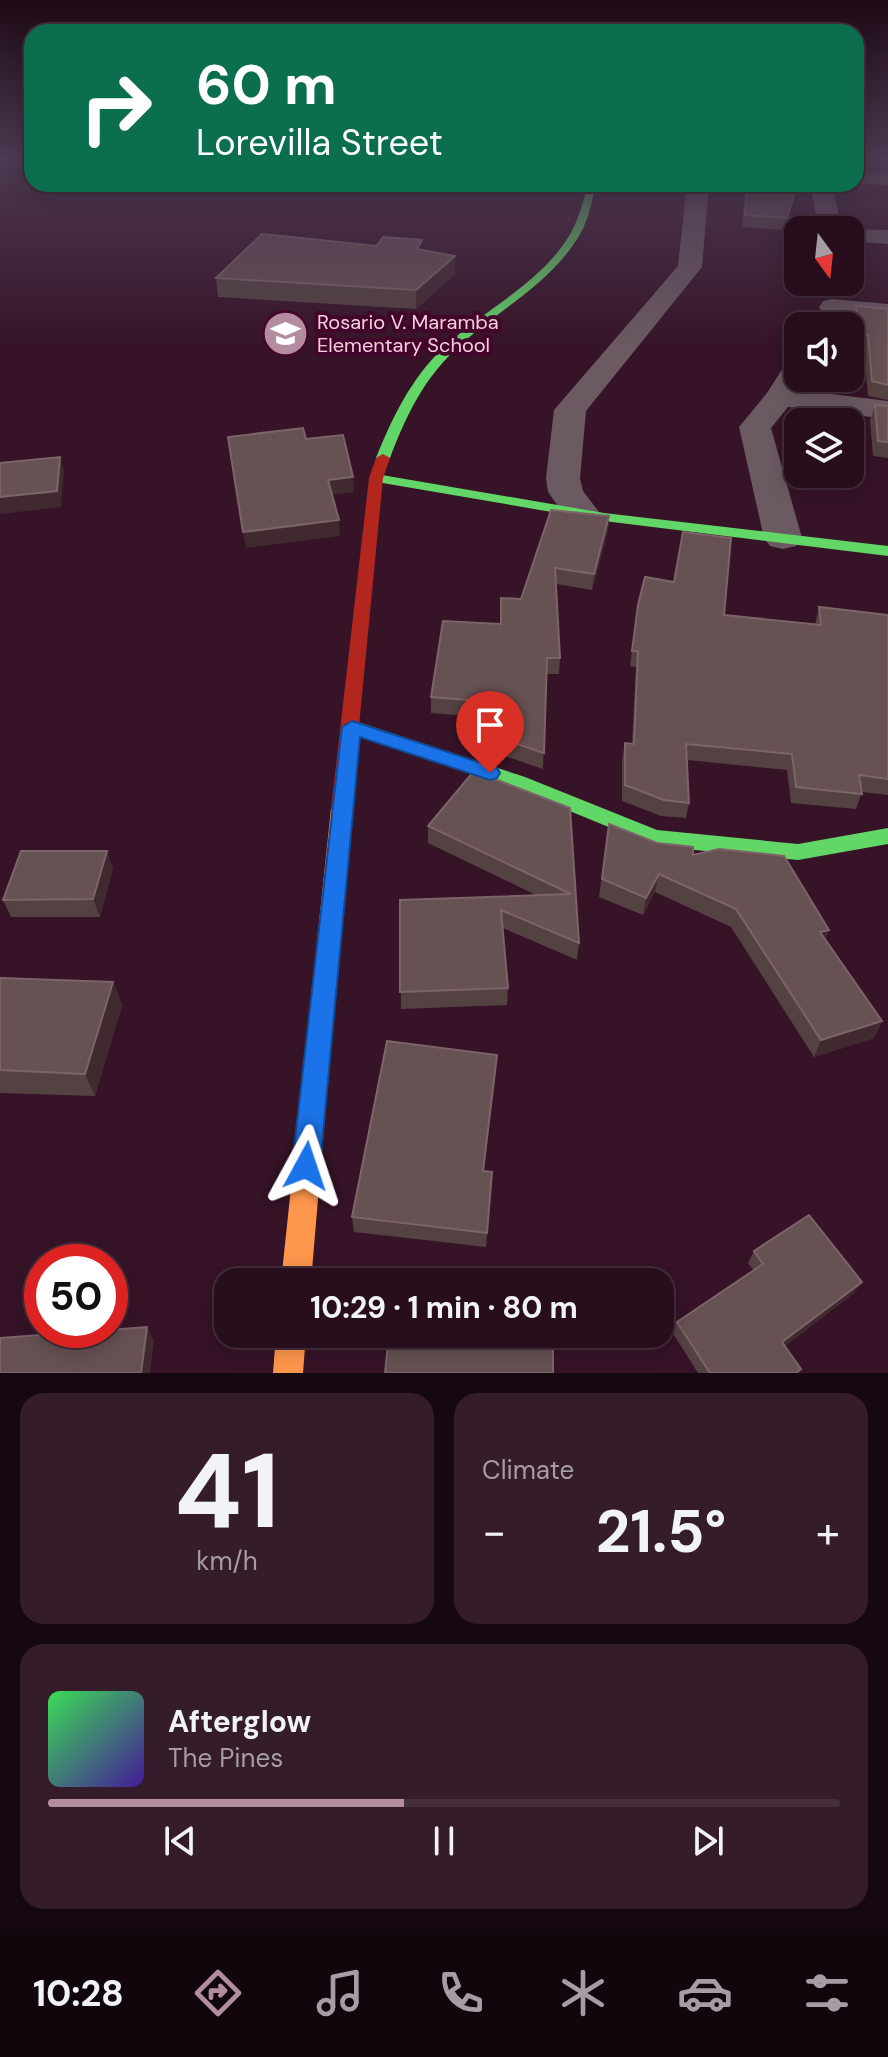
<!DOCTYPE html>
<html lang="en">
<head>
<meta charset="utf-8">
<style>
	:root { --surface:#280e1d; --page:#341c2a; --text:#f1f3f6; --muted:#a59ca4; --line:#442e3b; --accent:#b38d9f }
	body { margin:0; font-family:"DM Sans",sans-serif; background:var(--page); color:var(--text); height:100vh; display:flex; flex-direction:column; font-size:30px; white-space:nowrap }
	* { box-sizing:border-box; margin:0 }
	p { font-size:26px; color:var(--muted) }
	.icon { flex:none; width:44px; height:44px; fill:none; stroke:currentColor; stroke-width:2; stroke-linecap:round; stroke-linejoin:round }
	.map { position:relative; height:1373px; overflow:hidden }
	.drawer { display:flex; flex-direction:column; gap:20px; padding:20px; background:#160810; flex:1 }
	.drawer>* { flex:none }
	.top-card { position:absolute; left:24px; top:24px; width:840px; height:168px; border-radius:24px; box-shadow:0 4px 20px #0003,0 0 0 2px var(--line); background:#0b6e4f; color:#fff; overflow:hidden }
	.needle { width:52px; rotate:165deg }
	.buttons { position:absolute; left:784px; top:216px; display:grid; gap:16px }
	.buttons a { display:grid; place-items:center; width:80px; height:80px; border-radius:16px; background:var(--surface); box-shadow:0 4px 20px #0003,0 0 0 2px var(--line); font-size:40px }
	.speed { position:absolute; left:24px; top:1244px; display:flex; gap:16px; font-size:40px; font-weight:700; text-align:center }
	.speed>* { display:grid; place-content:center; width:104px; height:104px; border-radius:50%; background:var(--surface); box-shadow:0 4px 20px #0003,0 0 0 2px var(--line); line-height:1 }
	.speed .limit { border:12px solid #d22; background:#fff; color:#111 }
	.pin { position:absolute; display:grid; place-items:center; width:68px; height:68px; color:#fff; margin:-82px -34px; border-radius:50% 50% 50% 0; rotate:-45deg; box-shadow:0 0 8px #0007 }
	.pin .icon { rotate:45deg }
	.me { position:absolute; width:88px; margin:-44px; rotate:5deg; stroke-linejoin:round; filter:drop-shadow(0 0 6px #0008) }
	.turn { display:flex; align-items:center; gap:28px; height:168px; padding:0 40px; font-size:36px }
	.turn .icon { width:104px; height:104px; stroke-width:2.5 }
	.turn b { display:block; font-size:56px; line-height:68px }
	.big { font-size:60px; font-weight:700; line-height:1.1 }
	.drawer .card { flex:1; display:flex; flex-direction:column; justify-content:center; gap:12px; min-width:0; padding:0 28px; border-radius:24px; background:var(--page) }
	.drawer .dial { align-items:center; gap:0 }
	.dial b { font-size:104px; line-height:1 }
	.song { display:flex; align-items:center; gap:24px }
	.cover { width:96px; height:96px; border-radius:12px; background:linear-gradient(135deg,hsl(130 70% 55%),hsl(260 70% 35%)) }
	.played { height:8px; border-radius:4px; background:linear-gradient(90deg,var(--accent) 45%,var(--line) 45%) }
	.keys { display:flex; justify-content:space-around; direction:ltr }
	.heat { display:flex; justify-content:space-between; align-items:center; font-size:44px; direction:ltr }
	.drawer .tiles { flex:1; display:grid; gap:20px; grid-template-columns:1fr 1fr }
	.card:last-child { grid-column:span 2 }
	.trip { position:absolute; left:214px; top:1268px; width:460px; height:80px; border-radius:24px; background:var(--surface); box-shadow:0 4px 20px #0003,0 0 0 2px var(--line); font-weight:700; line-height:80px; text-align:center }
	.menu { display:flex; height:128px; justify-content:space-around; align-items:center; background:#10060c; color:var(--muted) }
	.menu .icon { width:56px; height:56px }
	.menu .selected { color:var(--accent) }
	.menu b { font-size:36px; color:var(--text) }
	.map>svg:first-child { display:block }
</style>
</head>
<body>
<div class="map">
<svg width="888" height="1373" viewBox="0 0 888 1373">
	<rect width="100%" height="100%" fill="#361327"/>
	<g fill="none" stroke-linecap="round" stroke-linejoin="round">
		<g fill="#6c5a62" fill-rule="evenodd">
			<polygon points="856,171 888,173 888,185 856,183"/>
			<polygon points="687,184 709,184 702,267 586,411 580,478 583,491 599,512 594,520 581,523 568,520 548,492 546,478 554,410 678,266"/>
			<polygon points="810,184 832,184 842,229 888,230 888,244 850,241 850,230 819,230"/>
			<polygon points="832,299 888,304 888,320 823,313 819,307 823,301"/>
			<polygon points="798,357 798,378 806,378 799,390 888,401 888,419 788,407 771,428 802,538 796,546 783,549 770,546 764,538 739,427 767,393 788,360"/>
		</g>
		<g fill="#63d668" fill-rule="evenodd">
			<path d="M588,184h8c-4,18 -8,37 -17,52 -32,53 -90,78 -131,121 -28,29 -44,64 -58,101l-7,4 -5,-1 -2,-3c16,-40 35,-79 66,-109 41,-39 97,-64 127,-113 10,-16 14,-35 19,-52z"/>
			<polygon points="376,474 604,513 888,546 888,556 604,521 371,481 371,475"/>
			<polygon points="352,720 525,777 657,830 798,844 888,828 888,844 798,860 655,846 511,787 345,732 343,727 345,722"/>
		</g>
		<g fill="#ff974d" fill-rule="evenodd">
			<polygon points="341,801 348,804 351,809 311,1282 281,1282 331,809 334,804"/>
			<polygon points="276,1334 306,1334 303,1373 273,1373"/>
		</g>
		<polygon fill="#b3261e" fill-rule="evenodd" points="383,454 390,458 383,478 351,809 348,814 334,814 331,809 369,478 376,458"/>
	</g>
	<g fill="#544242">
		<polygon points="746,184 798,184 784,230 742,227"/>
		<polygon points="422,250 455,274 416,309 218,297 216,278"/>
		<polygon points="856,306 888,309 888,400 868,396 864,349 854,348 852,319"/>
		<polygon points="875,405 888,406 888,458 873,456 870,420"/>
		<polygon points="609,516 608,531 592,590 556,584 560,658 559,674 546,674 543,769 490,751 493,718 431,713 431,697 501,624 501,598 521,599"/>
		<polygon points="638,605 815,625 819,607 888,615 888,795 862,792 856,809 791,803 787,770 687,760 689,803 686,818 661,816 622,801 622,759 625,743 632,744 636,667 630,666"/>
		<polygon points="570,808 579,943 577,960 503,928 508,988 507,1005 401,1009 400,900 536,895 428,843 428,826"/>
		<polygon points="609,824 657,843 693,855 829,930 825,940 882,1021 874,1038 814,1057 731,927 655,892 643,915 599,897"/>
		<polygon points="113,868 100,917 11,917 3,900"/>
		<polygon points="0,978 113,982 122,1005 95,1096 0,1093"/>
		<polygon points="497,1055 484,1171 492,1172 486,1247 354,1232 352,1217"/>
		<polygon points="754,1251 854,1293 785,1346 801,1369 798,1373 698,1373 672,1332 677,1322 754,1271 748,1263"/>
	</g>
	<g fill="#412930">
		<polygon points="455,256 455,274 416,309 416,290"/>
		<polygon points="60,457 64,472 61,507 0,514 0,497"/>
		<polygon points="353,477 354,492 329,495 328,480"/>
		<polygon points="609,516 608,531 592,590 594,574"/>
		<polygon points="339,520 340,536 246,548 243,532"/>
		<polygon points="107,851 113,868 100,917 93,899"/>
		<polygon points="659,874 655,892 643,915 646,898"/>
		<polygon points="829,930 822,947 820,932"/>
		<polygon points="113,982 122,1005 95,1096 85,1074"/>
		<polygon points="882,1021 874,1038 814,1057 821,1040"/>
		<polygon points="497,1055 496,1072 482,1186 483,1171"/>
		<polygon points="862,1282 854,1293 776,1353 782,1342"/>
		<polygon points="147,1327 154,1341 150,1373 141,1373"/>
	</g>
	<g fill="#665153" stroke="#7c6469" stroke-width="2">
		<polygon points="747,184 797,184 787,218 745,215"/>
		<polygon points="262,234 377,246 383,237 422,240 417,249 455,256 416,290 216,278"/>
		<polygon points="856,306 888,309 888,385 872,381 868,335 858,334"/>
		<polygon points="875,405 888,406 888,442 878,441"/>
		<polygon points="303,428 306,439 343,435 353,477 328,480 339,520 243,532 228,437"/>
		<polygon points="60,457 57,491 0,497 0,463"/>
		<polygon points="551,510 609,516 594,574 555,568 560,658 547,658 544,753 491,735 494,702 431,697 443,621 501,624 501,598 521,599"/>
		<polygon points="683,532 731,538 724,615 821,625 819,607 888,615 888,779 859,775 862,794 796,787 792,754 686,744 689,803 664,800 625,785 625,743 634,744 638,651 632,651 638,605 645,577 674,582"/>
		<polygon points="474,771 570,808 579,943 501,910 508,988 400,992 400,900 571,894 428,826"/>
		<polygon points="609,824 657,843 693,847 693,855 719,849 784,856 829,930 820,932 882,1021 821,1040 736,909 659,874 646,898 602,879"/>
		<polygon points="21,851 107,851 93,899 3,900"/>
		<polygon points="0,978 113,982 85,1074 0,1070"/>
		<polygon points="387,1041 497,1055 483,1171 492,1172 487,1233 352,1217"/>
		<polygon points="809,1215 862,1282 782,1342 801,1369 796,1373 710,1373 677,1322 763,1264 754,1251"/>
		<polygon points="147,1327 141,1373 0,1373 0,1338"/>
		<polygon points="389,1334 553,1334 553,1373 385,1373"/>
	</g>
	<linearGradient id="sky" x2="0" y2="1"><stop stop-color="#1e0a15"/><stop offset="0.45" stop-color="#4c3952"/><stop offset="1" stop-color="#4c3952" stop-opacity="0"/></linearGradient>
	<rect width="888" height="351" fill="url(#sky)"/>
	<polygon fill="#1a73e8" stroke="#114b97" stroke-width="2" points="352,721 497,768 500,773 497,778 490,780 360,737 320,1166 316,1176 306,1180 296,1176 292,1166 342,727"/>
	<defs>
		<symbol id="school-disc" viewBox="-11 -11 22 22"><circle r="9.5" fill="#b38d9f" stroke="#44052a"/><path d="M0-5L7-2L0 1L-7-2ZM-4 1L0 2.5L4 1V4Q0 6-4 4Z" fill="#fff"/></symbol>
	</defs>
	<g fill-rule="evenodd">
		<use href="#school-disc" x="260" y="308" width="51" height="51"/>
	</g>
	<g text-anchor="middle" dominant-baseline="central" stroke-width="8" stroke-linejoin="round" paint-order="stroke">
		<g font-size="20" fill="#f6cedf" stroke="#44052a" text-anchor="start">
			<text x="317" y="322">Rosario V. Maramba<tspan x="317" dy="23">Elementary School</tspan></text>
		</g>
	</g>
</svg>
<div class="buttons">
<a><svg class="needle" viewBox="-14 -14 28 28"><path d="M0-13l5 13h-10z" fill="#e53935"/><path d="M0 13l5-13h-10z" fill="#a59ca4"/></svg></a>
<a><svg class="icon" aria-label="sound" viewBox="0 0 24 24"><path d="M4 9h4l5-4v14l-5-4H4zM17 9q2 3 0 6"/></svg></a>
<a><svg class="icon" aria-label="layers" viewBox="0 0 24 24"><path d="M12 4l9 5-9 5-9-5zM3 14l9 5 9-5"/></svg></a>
</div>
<div class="speed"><div class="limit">50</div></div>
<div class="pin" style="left:490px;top:773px;background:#d93025"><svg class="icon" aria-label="arrive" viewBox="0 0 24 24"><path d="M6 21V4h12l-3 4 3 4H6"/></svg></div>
<svg class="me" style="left:306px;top:1166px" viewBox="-20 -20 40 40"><path d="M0-17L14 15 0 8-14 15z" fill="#1a73e8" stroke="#fff" stroke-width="4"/></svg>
<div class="trip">10:29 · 1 min · 80 m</div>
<div class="top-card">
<div class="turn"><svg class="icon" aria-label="right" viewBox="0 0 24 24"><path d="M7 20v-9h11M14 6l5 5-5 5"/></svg><div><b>60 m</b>Lorevilla Street</div></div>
</div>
</div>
<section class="drawer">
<div class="tiles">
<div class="card dial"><b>41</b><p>km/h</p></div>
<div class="card"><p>Climate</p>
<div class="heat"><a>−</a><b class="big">21.5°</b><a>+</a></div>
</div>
<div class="card">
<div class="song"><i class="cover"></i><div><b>Afterglow</b><p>The Pines</p></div></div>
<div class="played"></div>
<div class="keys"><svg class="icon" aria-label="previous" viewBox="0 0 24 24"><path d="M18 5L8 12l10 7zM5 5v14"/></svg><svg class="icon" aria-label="pause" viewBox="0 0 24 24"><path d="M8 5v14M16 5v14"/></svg><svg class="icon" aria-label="next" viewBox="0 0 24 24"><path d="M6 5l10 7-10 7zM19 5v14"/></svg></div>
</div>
</div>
</section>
<nav class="menu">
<b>10:28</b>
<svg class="icon selected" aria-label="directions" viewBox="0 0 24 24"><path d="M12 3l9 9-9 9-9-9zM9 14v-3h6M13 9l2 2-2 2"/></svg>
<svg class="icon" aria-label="music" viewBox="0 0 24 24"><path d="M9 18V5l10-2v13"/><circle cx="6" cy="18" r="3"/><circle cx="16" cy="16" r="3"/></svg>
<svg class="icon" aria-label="phone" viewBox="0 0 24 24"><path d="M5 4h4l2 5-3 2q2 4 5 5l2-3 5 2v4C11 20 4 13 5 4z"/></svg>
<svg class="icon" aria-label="climate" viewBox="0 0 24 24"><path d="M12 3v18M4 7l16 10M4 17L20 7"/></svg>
<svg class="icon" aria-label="car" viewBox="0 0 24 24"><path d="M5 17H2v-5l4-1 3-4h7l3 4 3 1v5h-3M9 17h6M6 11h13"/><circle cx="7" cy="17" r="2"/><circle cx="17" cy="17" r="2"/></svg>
<svg class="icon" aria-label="filters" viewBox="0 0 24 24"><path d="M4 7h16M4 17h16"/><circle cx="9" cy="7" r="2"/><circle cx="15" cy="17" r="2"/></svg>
</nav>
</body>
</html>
